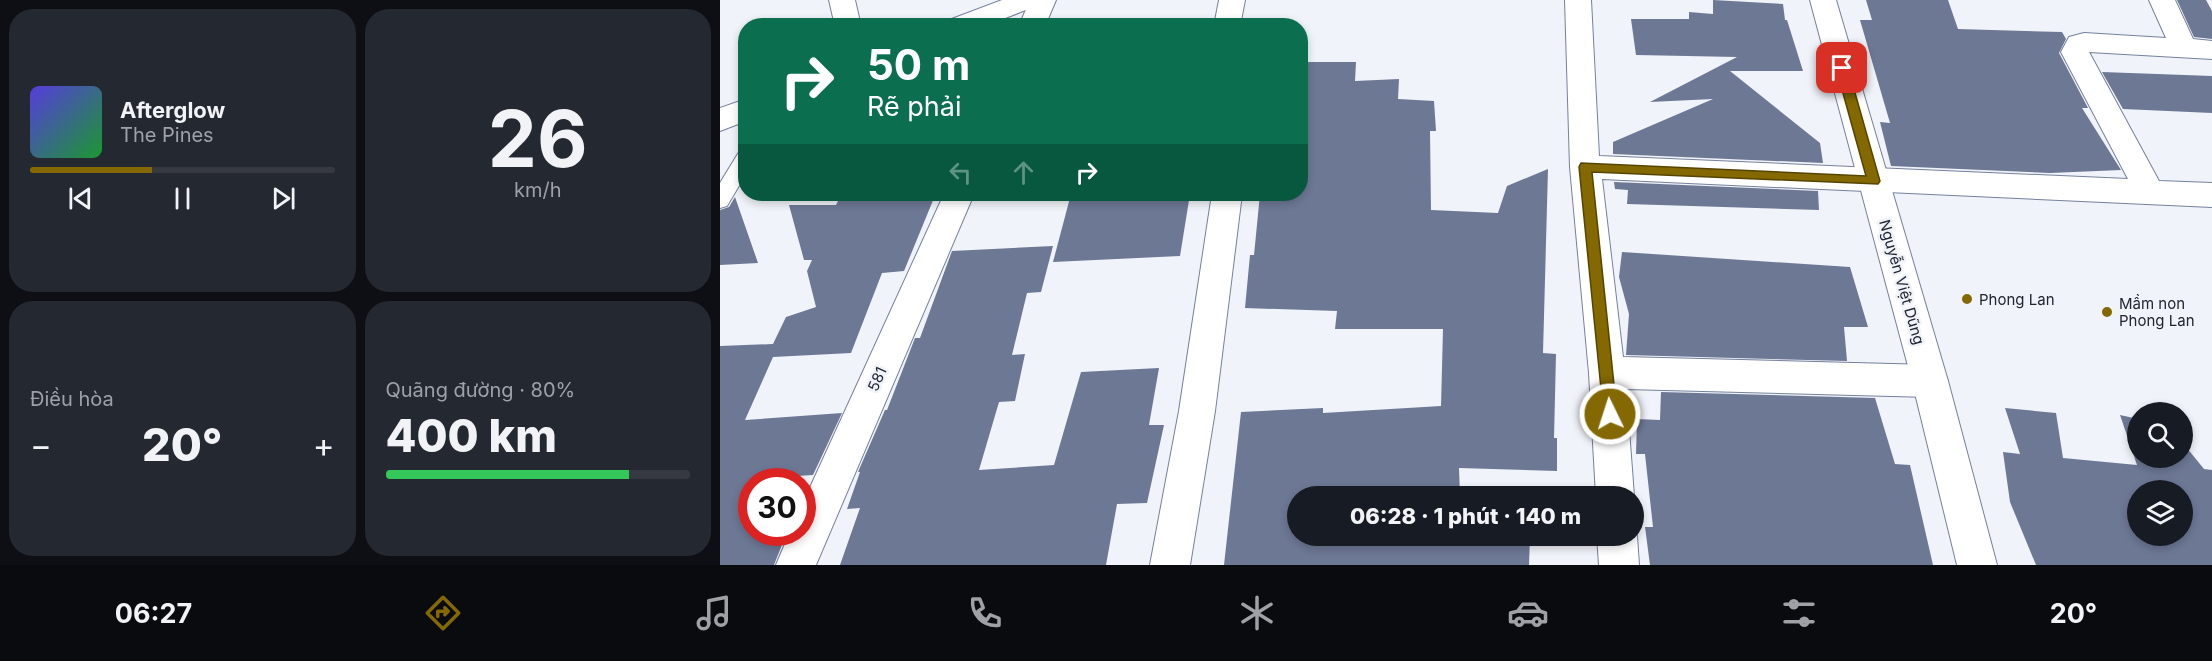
<!DOCTYPE html>
<html lang="vi">
<head>
<meta charset="utf-8">
<style>
	:root { --surface:#171b24; --page:#242831; --text:#f1f3f6; --muted:#9ea1a6; --line:#363941; --accent:#846902 }
	body { margin:0; font-family:Inter,sans-serif; background:var(--page); color:var(--text); height:100vh; display:flex; flex-direction:column; font-size:22px; white-space:nowrap }
	* { box-sizing:border-box; margin:0 }
	p { font-size:20px; color:var(--muted) }
	.icon { flex:none; width:33px; height:33px; fill:none; stroke:currentColor; stroke-width:2; stroke-linecap:round; stroke-linejoin:round }
	.map { position:relative; flex:1; overflow:hidden }
	.sheet { display:flex; flex-direction:column; gap:9px; padding:9px; background:#0d0f14; width:720px }
	.sheet>* { flex:none }
	.top-card { position:absolute; left:18px; top:18px; width:570px; height:183px; border-radius:24px; box-shadow:0 3px 9px #0003; background:#0b6e4f; color:#fff; overflow:hidden }
	.tools { position:absolute; left:1407px; top:402px; display:grid; gap:12px }
	.tools a { display:grid; place-items:center; width:66px; height:66px; border-radius:50%; background:var(--surface); box-shadow:0 3px 9px #0003; font-size:30px }
	.speed { position:absolute; left:18px; top:468px; display:flex; gap:12px; font-size:30px; font-weight:700; text-align:center }
	.speed>* { display:grid; place-content:center; width:78px; height:78px; border-radius:50%; background:var(--surface); box-shadow:0 3px 9px #0003; line-height:1 }
	.speed .limit { border:9px solid #d22; background:#fff; color:#111 }
	.pin { position:absolute; display:grid; place-items:center; width:51px; height:51px; color:#fff; margin:-26px; border-radius:12px; box-shadow:0 3px 9px #0006 }
	.me { position:absolute; width:66px; margin:-33px; rotate:356deg; stroke-linejoin:round; filter:drop-shadow(0 0 4px #0008) }
	.turn { display:flex; align-items:center; gap:21px; height:126px; padding:0 30px; font-size:27px }
	.turn .icon { width:78px; height:78px; stroke-width:2.5 }
	.turn b { display:block; font-size:42px; line-height:51px }
	.lanes { display:flex; align-items:center; height:57px; padding:0 30px; background:#0003; justify-content:center; gap:30px; direction:ltr }
	.lanes .off { opacity:.35 }
	.big { font-size:45px; font-weight:800; line-height:1.1 }
	.sheet .tile { flex:1; display:flex; flex-direction:column; justify-content:center; gap:9px; min-width:0; padding:0 21px; border-radius:24px; background:var(--page) }
	.sheet .dial { align-items:center; gap:0 }
	.dial b { font-size:78px; line-height:1 }
	.song { display:flex; align-items:center; gap:18px }
	.cover { width:72px; height:72px; border-radius:9px; background:linear-gradient(135deg,hsl(250 70% 55%),hsl(130 70% 35%)) }
	.played { height:6px; border-radius:3px; background:linear-gradient(90deg,var(--accent) 40%,var(--line) 40%) }
	.keys { display:flex; justify-content:space-around; direction:ltr }
	.heat { display:flex; justify-content:space-between; align-items:center; font-size:33px; direction:ltr }
	.charge { height:9px; border-radius:4px; background:linear-gradient(90deg,#34c759 80%,var(--line) 0) }
	.sheet .tiles { flex:1; display:grid; gap:9px; grid-template-columns:repeat(2,1fr) }
	.trip { position:absolute; left:567px; top:486px; width:357px; height:60px; border-radius:30px; background:var(--surface); box-shadow:0 3px 9px #0003; font-weight:800; line-height:60px; text-align:center }
	.tabs { display:flex; height:96px; justify-content:space-around; align-items:center; background:#090b0e; color:var(--muted) }
	.tabs .icon { width:42px; height:42px }
	.tabs .current { color:var(--accent) }
	.tabs b { font-size:27px; color:var(--text) }
	main { display:flex; flex:1; min-height:0 }
	.map>svg:first-child { display:block }
</style>
</head>
<body>
<main>
<section class="sheet">
<div class="tiles">
<div class="tile">
<div class="song"><i class="cover"></i><div><b>Afterglow</b><p>The Pines</p></div></div>
<div class="played"></div>
<div class="keys"><svg class="icon" aria-label="previous" viewBox="0 0 24 24"><path d="M18 5L8 12l10 7zM5 5v14"/></svg><svg class="icon" aria-label="pause" viewBox="0 0 24 24"><path d="M8 5v14M16 5v14"/></svg><svg class="icon" aria-label="next" viewBox="0 0 24 24"><path d="M6 5l10 7-10 7zM19 5v14"/></svg></div>
</div>
<div class="tile dial"><b>26</b><p>km/h</p></div>
<div class="tile"><p>Điều hòa</p>
<div class="heat"><a>−</a><b class="big">20°</b><a>+</a></div>
</div>
<div class="tile"><p>Quãng đường · 80%</p><b class="big">400 km</b><div class="charge"></div></div>
</div>
</section>
<div class="map">
<svg width="1492" height="565" viewBox="0 0 1492 565">
	<rect width="100%" height="100%" fill="#f0f3f9"/>
	<g fill="#6d7895" fill-rule="evenodd">
		<polygon points="993,0 1063,4 1065,20 1067,20 1083,71 1010,71 1100,143 1103,163 893,154 893,142 993,99 930,102 1017,57 916,55 911,19 969,19 969,12 993,14"/>
		<polygon points="1146,0 1228,0 1238,29 1342,32 1346,39 1339,53 1368,108 1362,108 1401,170 1330,173 1171,166 1160,122 1170,123 1140,20 1152,20"/>
		<polygon points="1457,0 1486,0 1492,11 1492,39 1474,37"/>
		<polygon points="580,62 636,62 635,81 679,79 678,99 714,101 716,131 710,131 711,210 778,213 787,186 828,169 823,353 836,354 834,438 837,438 837,471 739,468 740,496 578,496 578,536 810,536 809,565 504,565 521,412 603,408 603,413 721,406 723,329 615,329 617,311 525,308 530,255 534,255 540,194 580,194"/>
		<polygon points="1382,72 1492,76 1492,113 1403,109"/>
		<polygon points="894,182 1098,191 1099,210 907,204 908,190 895,189"/>
		<polygon points="351,194 470,194 460,256 333,262"/>
		<polygon points="15,197 38,263 0,265 0,210 9,207"/>
		<polygon points="214,198 184,271 162,273 131,353 53,357 25,420 122,413 93,475 32,479 32,532 67,532 54,565 0,565 0,346 53,344 66,317 96,307 87,271 92,260 84,260 69,205 116,205 118,201"/>
		<polygon points="333,246 321,292 307,293 292,355 305,354 295,401 279,402 259,470 334,465 361,372 439,368 429,425 444,425 427,503 397,504 386,565 120,565 140,508 127,509 140,472 138,472 165,410 167,410 195,338 200,338 232,251"/>
		<polygon points="902,252 1130,267 1148,327 1124,327 1127,361 906,355 909,314 899,277"/>
		<polygon points="941,392 1155,398 1175,464 1190,465 1213,565 930,565 925,527 933,527 925,454 916,454 917,419 940,420"/>
		<path d="M1285,408l51,5 7,45 74,7 -17,-50 18,4v39h44v-16l22,27 8,1v95h-176l-26,-63 -7,-50 17,2zM1418,490h44v46h-44z"/>
	</g>
	<g fill="none" stroke-linecap="round" stroke-linejoin="round">
		<defs>
			<polygon id="service" points="26,150 26,174 7,206 0,208 0,183 19,152"/>
			<g id="minor">
				<polygon points="109,0 135,0 141,26 115,26"/>
				<polygon points="310,0 336,0 325,26 299,26"/>
				<polygon points="499,0 525,0 520,26 494,26"/>
				<polygon points="845,0 871,0 879,156 1408,179 1341,52 1349,37 1364,33 1446,38 1429,0 1455,0 1473,39 1492,41 1492,59 1369,52 1439,181 1492,183 1492,207 882,179 903,357 1210,365 1223,370 1228,381 1223,392 1210,397 906,389 914,496 876,496 869,373 850,167"/>
				<polygon points="224,194 254,194 96,565 56,565 70,532 82,532 82,505"/>
				<polygon points="492,194 522,194 495,411 470,565 430,565 459,411"/>
				<polygon points="914,528 917,536 919,565 879,565 877,536 914,536"/>
			</g>
			<g id="tertiary">
				<polygon points="282,0 320,0 316,6 265,26 225,26 229,20"/>
				<polygon points="1090,0 1116,0 1228,381 1277,565 1237,565 1192,381"/>
				<polygon points="26,99 26,121 0,131 0,108"/>
			</g>
		</defs>
		<use href="#service" stroke="#75809d" stroke-width="2"/>
		<use href="#minor" stroke="#75809d" stroke-width="2"/>
		<use href="#tertiary" stroke="#75809d" stroke-width="2"/>
		<use href="#service" fill="#fff" fill-rule="evenodd"/>
		<use href="#minor" fill="#fff" fill-rule="evenodd"/>
		<use href="#tertiary" fill="#fff" fill-rule="evenodd"/>
	</g>
	<polygon fill="#846902" stroke="#564401" stroke-width="1.5" points="1122,64 1128,68 1160,181 1158,184 872,172 897,414 895,419 890,421 884,419 859,167 861,163 1146,176 1116,68"/>
	<g fill="#846902" stroke="#f0f3f9" stroke-width="2">
		<circle cx="1247" cy="299" r="6"/>
		<circle cx="1387" cy="312" r="6"/>
	</g>
	<g text-anchor="middle" dominant-baseline="central" stroke-width="5" stroke-linejoin="round" paint-order="stroke">
		<g font-size="15" fill="#202530" stroke="#f0f3f9">
			<text transform="translate(1182 282) rotate(74)">Nguyễn Việt Dũng</text>
			<text transform="translate(157 379) rotate(-66)">581</text>
		</g>
		<g font-size="15" fill="#202530" stroke="#f0f3f9" text-anchor="start">
			<text x="1259" y="299">Phong Lan</text>
			<text x="1399" y="303">Mầm non<tspan x="1399" dy="17">Phong Lan</tspan></text>
		</g>
	</g>
</svg>
<div class="tools">
<a><svg class="icon" aria-label="search" viewBox="0 0 24 24"><circle cx="10" cy="10" r="6"/><path d="M15 15l6 6"/></svg></a>
<a><svg class="icon" aria-label="layers" viewBox="0 0 24 24"><path d="M12 4l9 5-9 5-9-5zM3 14l9 5 9-5"/></svg></a>
</div>
<div class="speed"><div class="limit">30</div></div>
<div class="pin" style="left:1122px;top:68px;background:#d93025"><svg class="icon" aria-label="arrive" viewBox="0 0 24 24"><path d="M6 21V4h12l-3 4 3 4H6"/></svg></div>
<svg class="me" style="left:890px;top:414px" viewBox="-20 -20 40 40"><circle r="17" fill="#846902" stroke="#fff" stroke-width="3"/><path d="M0-11L8 9 0 5-8 9z" fill="#fff"/></svg>
<div class="trip">06:28 · 1 phút · 140 m</div>
<div class="top-card">
<div class="turn"><svg class="icon" aria-label="right" viewBox="0 0 24 24"><path d="M7 20v-9h11M14 6l5 5-5 5"/></svg><div><b>50 m</b>Rẽ phải</div></div>
<div class="lanes"><svg class="icon off" aria-label="left" viewBox="0 0 24 24"><path d="M17 20v-9H6M10 6l-5 5 5 5"/></svg><svg class="icon off" aria-label="ahead" viewBox="0 0 24 24"><path d="M12 20V5M6 11l6-6 6 6"/></svg><svg class="icon" aria-label="right" viewBox="0 0 24 24"><path d="M7 20v-9h11M14 6l5 5-5 5"/></svg></div>
</div>
</div>
</main>
<nav class="tabs">
<b>06:27</b>
<svg class="icon current" aria-label="directions" viewBox="0 0 24 24"><path d="M12 3l9 9-9 9-9-9zM9 14v-3h6M13 9l2 2-2 2"/></svg>
<svg class="icon" aria-label="music" viewBox="0 0 24 24"><path d="M9 18V5l10-2v13"/><circle cx="6" cy="18" r="3"/><circle cx="16" cy="16" r="3"/></svg>
<svg class="icon" aria-label="phone" viewBox="0 0 24 24"><path d="M5 4h4l2 5-3 2q2 4 5 5l2-3 5 2v4C11 20 4 13 5 4z"/></svg>
<svg class="icon" aria-label="climate" viewBox="0 0 24 24"><path d="M12 3v18M4 7l16 10M4 17L20 7"/></svg>
<svg class="icon" aria-label="car" viewBox="0 0 24 24"><path d="M5 17H2v-5l4-1 3-4h7l3 4 3 1v5h-3M9 17h6M6 11h13"/><circle cx="7" cy="17" r="2"/><circle cx="17" cy="17" r="2"/></svg>
<svg class="icon" aria-label="filters" viewBox="0 0 24 24"><path d="M4 7h16M4 17h16"/><circle cx="9" cy="7" r="2"/><circle cx="15" cy="17" r="2"/></svg>
<b>20°</b>
</nav>
</body>
</html>
